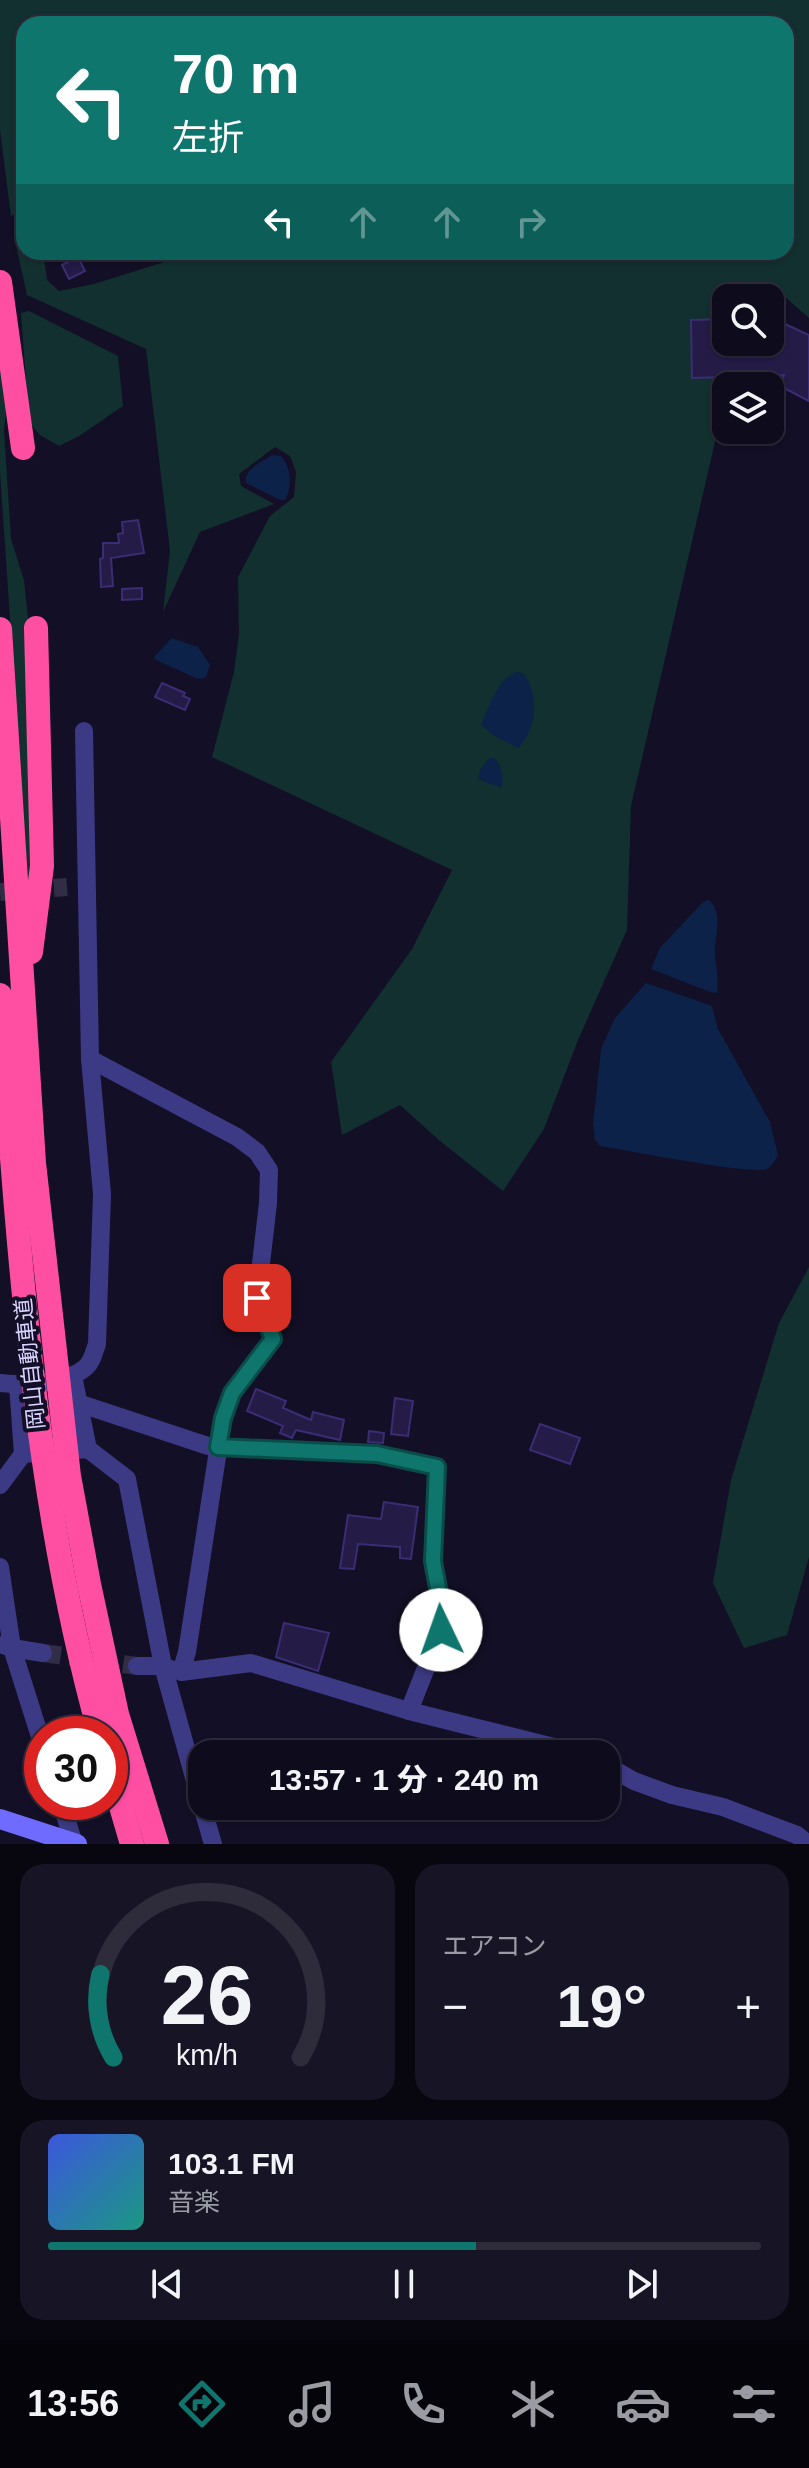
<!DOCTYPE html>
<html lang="ja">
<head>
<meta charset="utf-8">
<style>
	:root { --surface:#0e0b1c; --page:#171425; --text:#f1f3f6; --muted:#9b9ba3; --line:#2e2b3b; --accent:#0f766e }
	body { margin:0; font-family:Arial,"Noto Sans JP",sans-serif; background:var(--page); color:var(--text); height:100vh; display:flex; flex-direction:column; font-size:30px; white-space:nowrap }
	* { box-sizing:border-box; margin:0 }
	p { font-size:26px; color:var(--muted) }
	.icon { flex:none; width:44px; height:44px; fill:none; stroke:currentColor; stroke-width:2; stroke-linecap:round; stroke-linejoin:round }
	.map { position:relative; height:1844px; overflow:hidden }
	.panel { display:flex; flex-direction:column; gap:20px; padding:20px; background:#08060f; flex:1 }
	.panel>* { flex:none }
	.banner { position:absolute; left:16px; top:16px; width:778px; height:244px; border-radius:24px; box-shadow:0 2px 6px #0004,0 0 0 2px var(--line); background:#0f766e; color:#fff; overflow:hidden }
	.buttons { position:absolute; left:712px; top:284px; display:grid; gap:16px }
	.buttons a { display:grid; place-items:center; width:72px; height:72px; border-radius:16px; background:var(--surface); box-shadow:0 2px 6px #0004,0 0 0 2px var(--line); font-size:40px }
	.speed { position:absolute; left:24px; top:1716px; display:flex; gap:16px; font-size:40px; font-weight:700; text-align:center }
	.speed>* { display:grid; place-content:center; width:104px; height:104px; border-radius:50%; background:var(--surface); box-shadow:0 2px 6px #0004,0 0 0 2px var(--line); line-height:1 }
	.speed .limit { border:12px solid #d22; background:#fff; color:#111 }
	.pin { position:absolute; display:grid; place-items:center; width:68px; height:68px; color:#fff; margin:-34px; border-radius:16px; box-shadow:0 4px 12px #0006 }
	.me { position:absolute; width:88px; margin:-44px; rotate:357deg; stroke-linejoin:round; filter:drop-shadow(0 0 6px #0008) }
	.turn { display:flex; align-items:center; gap:28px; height:168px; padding:0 24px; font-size:36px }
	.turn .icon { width:104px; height:104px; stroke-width:2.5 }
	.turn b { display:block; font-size:56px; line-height:68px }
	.lanes { display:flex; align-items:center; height:76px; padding:0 24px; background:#0003; justify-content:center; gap:40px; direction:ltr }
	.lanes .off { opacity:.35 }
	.big { font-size:60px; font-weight:800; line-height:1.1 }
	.panel .widget { flex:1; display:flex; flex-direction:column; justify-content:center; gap:12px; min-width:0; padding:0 28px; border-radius:24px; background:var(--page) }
	.panel .dial { align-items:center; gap:0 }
	.dial svg { height:208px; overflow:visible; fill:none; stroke:var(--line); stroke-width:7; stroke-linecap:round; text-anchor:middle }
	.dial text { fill:var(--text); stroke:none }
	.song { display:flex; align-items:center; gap:24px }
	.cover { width:96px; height:96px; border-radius:12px; background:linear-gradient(135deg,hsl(230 70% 55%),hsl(170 70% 35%)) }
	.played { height:8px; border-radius:4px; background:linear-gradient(90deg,var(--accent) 60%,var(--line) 60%) }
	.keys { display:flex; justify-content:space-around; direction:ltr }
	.heat { display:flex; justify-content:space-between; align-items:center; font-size:44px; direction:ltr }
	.panel .tiles { flex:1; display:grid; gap:20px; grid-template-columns:1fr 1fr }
	.widget:last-child { grid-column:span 2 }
	.trip { position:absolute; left:188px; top:1740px; width:432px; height:80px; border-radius:24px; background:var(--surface); box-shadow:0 2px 6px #0004,0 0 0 2px var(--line); font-weight:800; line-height:80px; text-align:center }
	.menu { display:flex; height:128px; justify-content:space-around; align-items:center; background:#06040b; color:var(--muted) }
	.menu .icon { width:56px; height:56px }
	.menu .current { color:var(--accent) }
	.menu b { font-size:36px; color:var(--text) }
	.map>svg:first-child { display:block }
</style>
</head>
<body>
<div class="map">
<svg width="809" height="1844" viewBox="0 0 809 1844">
	<rect width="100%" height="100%" fill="#130f26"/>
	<g fill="#12302f">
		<polygon points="0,0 809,0 809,318 777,290 755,288 752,298 726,298 726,342 740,342 728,386 726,386 726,394 631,806 627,930 578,1040 544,1129 503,1191 440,1141 400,1105 342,1135 331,1062 412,949 452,870 212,757 234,672 239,634 238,577 270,516 294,497 296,472 290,456 275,447 239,474 241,486 274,504 200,532 163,612 170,551 146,349 27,295 16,245 24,241 24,252 43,252 47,280 59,291 94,284 196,252 786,252 786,24 24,24 24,210 11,216 0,130"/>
		<polygon points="0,303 8,393 4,430 11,539 24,580 28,618 30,912 0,472"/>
		<polygon points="29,311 118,356 123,406 79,436 59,446 40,435 29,422 21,313"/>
		<polygon points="809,1267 809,1557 787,1635 744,1648 713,1583 731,1480 779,1323"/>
	</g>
	<g fill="#0c2248">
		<path d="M272,455l9,1c10,12 12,30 4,44h-5l-34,-17c-3,-13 16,-21 26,-28z"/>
		<polygon points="172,638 198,647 210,665 206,677 201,679 196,678 156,660 154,657"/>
		<path d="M516,672l7,1c17,22 14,56 -5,75l-25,-13 -12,-10c8,-18 16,-45 35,-53z"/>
		<path d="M489,758h5c8,7 11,21 7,30l-23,-9 2,-9z"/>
		<path d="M709,900c15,14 5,37 6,54 1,13 4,26 2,39l-7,-1 -59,-23 9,-21 43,-46z"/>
		<path d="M646,983l66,23 6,23 52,93 8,33c-3,5 -6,12 -12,14 -16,6 -140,-19 -166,-23l-5,-6 -2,-16 8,-75 14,-31z"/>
	</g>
	<g fill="#241b47" stroke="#3b2d73" stroke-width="2">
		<polygon points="78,257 85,271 69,279 62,265"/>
		<polygon points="784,318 785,324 809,335 809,401 780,386 784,375 692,378 691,320 726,319 726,342 770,342 770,319"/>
		<polygon points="138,520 144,553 111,558 113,586 101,587 100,559 103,558 103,543 119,543 118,534 123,533 122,522"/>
		<polygon points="142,588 142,599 122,600 122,589"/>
		<polygon points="162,683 185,693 183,696 190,699 185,710 155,697"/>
		<polygon points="256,1389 286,1401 283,1408 311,1420 313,1412 344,1420 340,1440 296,1430 292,1438 280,1433 283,1426 247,1411"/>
		<polygon points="395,1398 413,1401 408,1436 391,1434"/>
		<polygon points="540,1424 580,1438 570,1464 530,1450"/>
		<polygon points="369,1431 384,1433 383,1443 368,1442"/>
		<polygon points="384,1502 418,1507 411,1559 400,1558 400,1547 358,1544 354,1569 340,1568 348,1515 381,1519"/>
		<polygon points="457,1617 472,1629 453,1648 448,1644"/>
		<polygon points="284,1623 329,1633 318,1671 276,1657"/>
	</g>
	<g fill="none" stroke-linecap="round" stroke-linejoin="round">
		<g stroke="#312d47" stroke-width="18" stroke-dasharray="18 9" stroke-linecap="butt">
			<polyline points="0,892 67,887"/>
			<polyline points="43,1653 137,1666"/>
		</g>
		<g stroke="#3d3a85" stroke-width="18">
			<polyline points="90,1059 237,1137 257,1152 269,1170 268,1203 257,1298 273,1339 232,1393 223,1418 187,1652 181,1672 251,1663 409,1711 582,1754"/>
			<polyline points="73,1376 88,1449"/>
			<path d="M0,1383c23,3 69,0 86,-16 6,-5 8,-15 11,-23l5,-150 -12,-135 -6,-328"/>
			<polyline points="78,1403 208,1446 377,1454 437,1467 433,1561 442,1610 441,1630 409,1711"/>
			<polyline points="23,1454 88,1449 127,1479 163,1666 202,1806"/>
			<polyline points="0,1485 23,1454 18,1385"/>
			<polyline points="0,1567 12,1648 3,1645"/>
			<polyline points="137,1666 163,1666 173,1670"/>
			<polyline points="42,1743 12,1648 43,1653"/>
			<polyline points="606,1765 634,1781 672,1795 723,1807 797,1835 808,1844"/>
			<polyline points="61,1802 74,1844"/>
			<polyline points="202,1806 213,1844"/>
		</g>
		<polyline stroke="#6f6bff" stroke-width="20" points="0,1819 77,1844"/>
		<g stroke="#ff4fa3" stroke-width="24">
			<polyline points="0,282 23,448"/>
			<polyline points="0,629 34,1163 69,1476 89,1584 117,1714 157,1844"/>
			<polyline points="31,952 42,866 36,628"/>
			<path d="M0,995c18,247 33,499 100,739"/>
			<polyline points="110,1769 132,1844"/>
		</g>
	</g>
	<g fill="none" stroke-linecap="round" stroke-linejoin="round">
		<defs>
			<polyline id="route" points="257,1298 273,1339 232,1393 223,1418 218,1447 377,1454 437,1467 433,1561 442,1610 441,1630"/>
		</defs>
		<use href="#route" stroke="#0a4d48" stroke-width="20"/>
		<use href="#route" stroke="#0f766e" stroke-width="14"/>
	</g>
	<g text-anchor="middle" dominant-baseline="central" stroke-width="8" stroke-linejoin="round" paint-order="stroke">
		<g font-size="22" fill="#d9d4ff" stroke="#130f26">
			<text transform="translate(30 1364) rotate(-96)">岡山自動車道</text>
		</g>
	</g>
</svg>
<div class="buttons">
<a><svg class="icon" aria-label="search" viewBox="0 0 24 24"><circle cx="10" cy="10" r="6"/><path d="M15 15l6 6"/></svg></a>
<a><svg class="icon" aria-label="layers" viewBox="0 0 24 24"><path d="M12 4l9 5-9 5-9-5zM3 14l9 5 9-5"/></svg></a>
</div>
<div class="speed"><div class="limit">30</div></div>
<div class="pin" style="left:257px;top:1298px;background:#d93025"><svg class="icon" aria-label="arrive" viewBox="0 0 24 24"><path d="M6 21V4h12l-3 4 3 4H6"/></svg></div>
<svg class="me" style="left:441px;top:1630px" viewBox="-20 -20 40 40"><circle r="19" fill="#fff"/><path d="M0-13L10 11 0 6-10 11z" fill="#0f766e"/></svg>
<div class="trip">13:57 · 1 分 · 240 m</div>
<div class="banner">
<div class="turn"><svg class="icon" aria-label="left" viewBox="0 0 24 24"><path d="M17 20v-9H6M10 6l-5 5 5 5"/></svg><div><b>70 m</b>左折</div></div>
<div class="lanes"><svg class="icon" aria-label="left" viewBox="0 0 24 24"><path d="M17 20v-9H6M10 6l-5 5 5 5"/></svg><svg class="icon off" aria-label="ahead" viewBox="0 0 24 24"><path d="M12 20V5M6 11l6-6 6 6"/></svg><svg class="icon off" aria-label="ahead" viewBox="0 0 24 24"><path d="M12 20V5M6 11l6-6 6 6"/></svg><svg class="icon off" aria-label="right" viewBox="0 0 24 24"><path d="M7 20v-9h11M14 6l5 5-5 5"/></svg></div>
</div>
</div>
<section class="panel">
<div class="tiles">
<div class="widget dial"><svg viewBox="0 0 100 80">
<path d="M14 69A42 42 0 1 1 86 69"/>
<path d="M14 69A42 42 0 0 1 9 37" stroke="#0f766e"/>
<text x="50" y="56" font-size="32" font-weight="700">26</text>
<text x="50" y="72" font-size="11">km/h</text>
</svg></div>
<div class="widget"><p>エアコン</p>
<div class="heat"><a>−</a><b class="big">19°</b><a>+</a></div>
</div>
<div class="widget">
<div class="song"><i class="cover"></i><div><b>103.1 FM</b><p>音楽</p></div></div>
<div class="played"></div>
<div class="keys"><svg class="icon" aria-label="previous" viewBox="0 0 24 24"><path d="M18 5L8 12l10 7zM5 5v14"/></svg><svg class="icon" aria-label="pause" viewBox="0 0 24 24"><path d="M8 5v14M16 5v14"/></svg><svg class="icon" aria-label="next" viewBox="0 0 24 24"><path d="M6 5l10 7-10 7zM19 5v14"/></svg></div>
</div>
</div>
</section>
<nav class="menu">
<b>13:56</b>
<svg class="icon current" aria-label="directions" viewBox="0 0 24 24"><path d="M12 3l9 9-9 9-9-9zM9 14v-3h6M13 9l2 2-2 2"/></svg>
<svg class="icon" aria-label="music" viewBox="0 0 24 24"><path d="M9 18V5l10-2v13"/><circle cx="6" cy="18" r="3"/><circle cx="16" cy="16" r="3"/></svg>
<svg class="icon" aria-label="phone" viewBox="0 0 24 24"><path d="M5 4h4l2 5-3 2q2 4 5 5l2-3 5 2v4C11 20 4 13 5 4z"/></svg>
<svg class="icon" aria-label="climate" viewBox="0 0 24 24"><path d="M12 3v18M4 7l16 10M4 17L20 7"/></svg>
<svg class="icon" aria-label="car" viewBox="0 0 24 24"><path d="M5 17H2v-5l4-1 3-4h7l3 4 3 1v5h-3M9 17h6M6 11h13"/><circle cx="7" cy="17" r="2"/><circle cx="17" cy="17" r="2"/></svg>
<svg class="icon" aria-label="filters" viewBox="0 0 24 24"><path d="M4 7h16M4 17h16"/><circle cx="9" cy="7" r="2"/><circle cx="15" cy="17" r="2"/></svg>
</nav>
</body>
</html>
